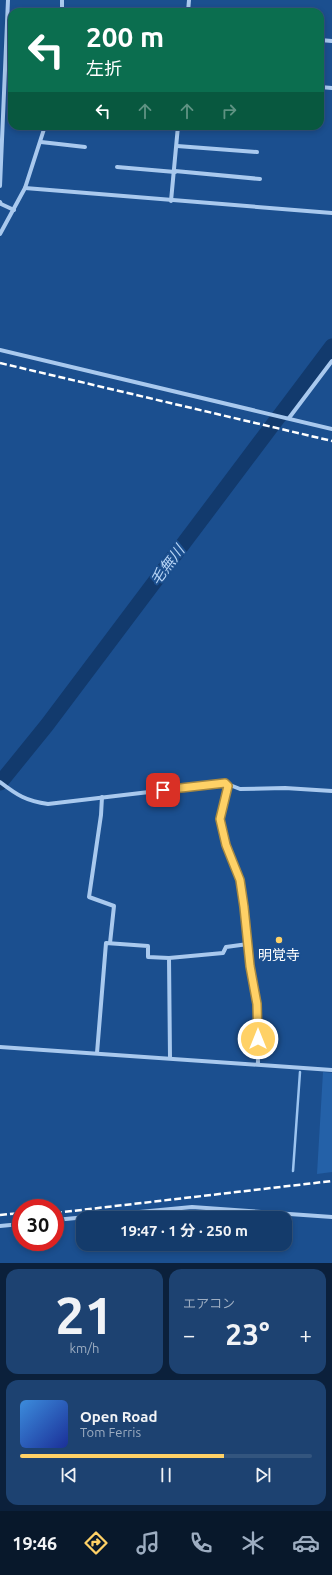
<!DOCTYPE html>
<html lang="ja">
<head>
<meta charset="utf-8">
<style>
	:root { --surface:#143b6b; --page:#1d4271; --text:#f1f3f6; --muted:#9dadc1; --line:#33557e; --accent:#ffd166 }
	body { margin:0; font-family:Ubuntu,"Noto Sans JP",sans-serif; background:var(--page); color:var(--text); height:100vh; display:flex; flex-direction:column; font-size:15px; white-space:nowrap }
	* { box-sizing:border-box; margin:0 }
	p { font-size:13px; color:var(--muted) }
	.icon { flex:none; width:22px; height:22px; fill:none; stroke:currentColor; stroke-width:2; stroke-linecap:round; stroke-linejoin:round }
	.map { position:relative; height:1263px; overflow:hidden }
	.sheet { display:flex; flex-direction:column; gap:6px; padding:6px; background:#0b203b; flex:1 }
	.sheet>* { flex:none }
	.hud { position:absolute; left:8px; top:8px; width:316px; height:122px; border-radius:12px; box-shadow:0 2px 6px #0003,0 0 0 1px var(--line); background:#0b6e4f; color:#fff; overflow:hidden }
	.speed { position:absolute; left:12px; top:1199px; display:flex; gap:8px; font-size:20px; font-weight:700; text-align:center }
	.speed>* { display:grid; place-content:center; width:52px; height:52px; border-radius:50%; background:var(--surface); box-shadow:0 2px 6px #0003,0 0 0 1px var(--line); line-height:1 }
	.speed .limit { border:6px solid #d22; background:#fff; color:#111 }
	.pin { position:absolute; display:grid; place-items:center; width:34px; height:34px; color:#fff; margin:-17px; border-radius:8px; box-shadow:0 2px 6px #0006 }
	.me { position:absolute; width:44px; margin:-22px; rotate:0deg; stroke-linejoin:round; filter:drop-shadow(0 0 3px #0008) }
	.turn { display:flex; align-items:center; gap:14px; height:84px; padding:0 12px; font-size:18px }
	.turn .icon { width:52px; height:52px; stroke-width:2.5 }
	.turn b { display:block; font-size:28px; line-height:34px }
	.lanes { display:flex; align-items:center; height:38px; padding:0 12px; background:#0003; justify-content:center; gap:20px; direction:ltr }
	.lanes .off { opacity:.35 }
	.big { font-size:30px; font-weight:700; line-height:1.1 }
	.sheet .card { flex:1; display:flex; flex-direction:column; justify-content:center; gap:6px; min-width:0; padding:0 14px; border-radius:12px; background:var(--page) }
	.sheet .dial { align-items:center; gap:0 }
	.dial b { font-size:52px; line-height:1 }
	.song { display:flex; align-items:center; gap:12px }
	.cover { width:48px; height:48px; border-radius:6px; background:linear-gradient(135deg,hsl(210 70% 55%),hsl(230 70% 35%)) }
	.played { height:4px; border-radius:2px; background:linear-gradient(90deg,var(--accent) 70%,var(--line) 70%) }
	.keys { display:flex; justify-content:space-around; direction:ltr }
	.heat { display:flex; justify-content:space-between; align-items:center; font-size:22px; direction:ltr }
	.sheet .tiles { flex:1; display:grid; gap:6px; grid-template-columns:1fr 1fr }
	.card:last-child { grid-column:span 2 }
	.trip { position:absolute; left:76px; top:1211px; width:216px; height:40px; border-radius:12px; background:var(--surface); box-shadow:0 2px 6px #0003,0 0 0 1px var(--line); font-weight:700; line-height:40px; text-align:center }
	.dock { display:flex; height:64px; justify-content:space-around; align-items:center; background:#08182b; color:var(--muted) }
	.dock .icon { width:28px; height:28px }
	.dock .active { color:var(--accent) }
	.dock b { font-size:18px; color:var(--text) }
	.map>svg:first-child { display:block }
</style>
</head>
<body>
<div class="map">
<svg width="332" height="1263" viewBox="0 0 332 1263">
	<rect width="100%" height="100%" fill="#1b4f8f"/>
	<polygon fill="#2461a8" points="323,1072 332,1073 332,1172 317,1174"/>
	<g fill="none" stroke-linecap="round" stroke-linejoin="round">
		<polyline stroke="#9cc4f0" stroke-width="2.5" points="293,1171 300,1072"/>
		<polyline stroke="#123a6d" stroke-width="15" points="0,783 47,725 332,346"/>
		<g stroke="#a9c9ee" stroke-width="4">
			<polyline points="62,12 62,0"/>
			<polyline points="188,12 189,0"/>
			<polyline points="320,40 332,41"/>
			<polyline points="320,87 332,88"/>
			<polyline points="41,142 85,147"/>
			<polyline points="177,146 257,152"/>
			<polyline points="117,167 175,172"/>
			<polyline points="175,171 260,179"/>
			<polyline points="0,186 8,0"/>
			<polyline points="25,188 332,213"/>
			<polyline points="171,201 178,126"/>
			<polyline points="0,202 1,204 14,210"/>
			<polyline points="0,234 25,188 45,126"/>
			<polyline points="0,350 332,429"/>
			<polyline points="289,418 332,361"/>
			<path d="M0,782c17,13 26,19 48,22l177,-21 15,6 45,-1 47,3"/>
			<polyline points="228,786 220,819 226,845 240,880 246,919 250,966 257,1004 258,1064"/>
			<polyline points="102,797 101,815 89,897 114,906 110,943"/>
			<polyline points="169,958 223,953 226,947 248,944"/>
			<polyline points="0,1047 332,1070"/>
			<polyline points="97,1053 106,943 148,946 148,957 169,958 170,1058"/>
			<polyline points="55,1220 192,1207 332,1217"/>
			<polyline points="0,1226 21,1224"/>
		</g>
		<g stroke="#fff" stroke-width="2.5" stroke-dasharray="7 3" stroke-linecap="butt">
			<polyline points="0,363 332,441"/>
			<polyline points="55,1213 332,1181"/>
			<polyline points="0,1215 21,1213"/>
		</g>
	</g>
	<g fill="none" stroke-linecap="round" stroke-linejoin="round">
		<defs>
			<polyline id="route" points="163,790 225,783 228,786 220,819 226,845 240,880 244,907 250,966 257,1004 258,1039"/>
		</defs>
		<use href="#route" stroke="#a68842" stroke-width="10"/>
		<use href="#route" stroke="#ffd166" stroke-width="7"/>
	</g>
	<circle fill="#ffd166" stroke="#1b4f8f" stroke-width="1.5" cx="279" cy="940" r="4"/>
	<g text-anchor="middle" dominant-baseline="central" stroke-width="4" stroke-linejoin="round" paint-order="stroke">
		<g font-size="14" fill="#fff" stroke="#1b4f8f">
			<text x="279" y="955">明覚寺</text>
		</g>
		<g font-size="15" font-style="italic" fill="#b5d3f5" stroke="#1b4f8f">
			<text transform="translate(167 565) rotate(-53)">毛無川</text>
		</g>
	</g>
</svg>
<div class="speed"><div class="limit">30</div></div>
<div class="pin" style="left:163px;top:790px;background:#d93025"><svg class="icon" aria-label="arrive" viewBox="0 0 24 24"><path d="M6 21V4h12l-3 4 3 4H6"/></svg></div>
<svg class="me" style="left:258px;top:1039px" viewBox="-20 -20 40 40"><circle r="17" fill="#ffd166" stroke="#fff" stroke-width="3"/><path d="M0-11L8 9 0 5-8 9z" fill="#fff"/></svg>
<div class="trip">19:47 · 1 分 · 250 m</div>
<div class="hud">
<div class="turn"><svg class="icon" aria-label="left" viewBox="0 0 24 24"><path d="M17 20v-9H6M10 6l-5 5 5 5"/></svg><div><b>200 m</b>左折</div></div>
<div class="lanes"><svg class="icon" aria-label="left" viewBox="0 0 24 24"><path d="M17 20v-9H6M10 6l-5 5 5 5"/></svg><svg class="icon off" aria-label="ahead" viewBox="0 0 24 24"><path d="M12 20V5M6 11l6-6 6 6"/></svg><svg class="icon off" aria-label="ahead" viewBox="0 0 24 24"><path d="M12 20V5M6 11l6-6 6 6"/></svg><svg class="icon off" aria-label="right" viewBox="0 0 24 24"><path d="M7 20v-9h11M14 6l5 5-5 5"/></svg></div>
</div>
</div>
<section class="sheet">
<div class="tiles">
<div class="card dial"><b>21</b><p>km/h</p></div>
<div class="card"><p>エアコン</p>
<div class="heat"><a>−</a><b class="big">23°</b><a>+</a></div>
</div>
<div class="card">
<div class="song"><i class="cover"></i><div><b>Open Road</b><p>Tom Ferris</p></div></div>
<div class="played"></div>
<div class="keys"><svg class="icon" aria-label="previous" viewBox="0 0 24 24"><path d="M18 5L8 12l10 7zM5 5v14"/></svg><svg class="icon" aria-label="pause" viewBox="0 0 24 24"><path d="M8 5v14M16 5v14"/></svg><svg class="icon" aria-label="next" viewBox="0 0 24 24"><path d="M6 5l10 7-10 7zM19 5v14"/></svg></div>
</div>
</div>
</section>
<nav class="dock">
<b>19:46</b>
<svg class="icon active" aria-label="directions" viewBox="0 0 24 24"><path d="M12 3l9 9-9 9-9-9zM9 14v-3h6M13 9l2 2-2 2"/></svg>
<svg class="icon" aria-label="music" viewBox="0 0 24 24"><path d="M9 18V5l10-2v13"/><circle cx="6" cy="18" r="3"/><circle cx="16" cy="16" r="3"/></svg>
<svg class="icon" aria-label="phone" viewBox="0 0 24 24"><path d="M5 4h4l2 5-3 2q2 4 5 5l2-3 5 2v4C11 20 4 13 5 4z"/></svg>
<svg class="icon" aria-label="climate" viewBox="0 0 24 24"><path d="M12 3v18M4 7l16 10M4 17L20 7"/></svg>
<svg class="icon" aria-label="car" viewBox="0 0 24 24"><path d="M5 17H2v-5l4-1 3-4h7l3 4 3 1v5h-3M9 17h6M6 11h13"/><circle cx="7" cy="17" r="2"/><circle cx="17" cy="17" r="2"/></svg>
</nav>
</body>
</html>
